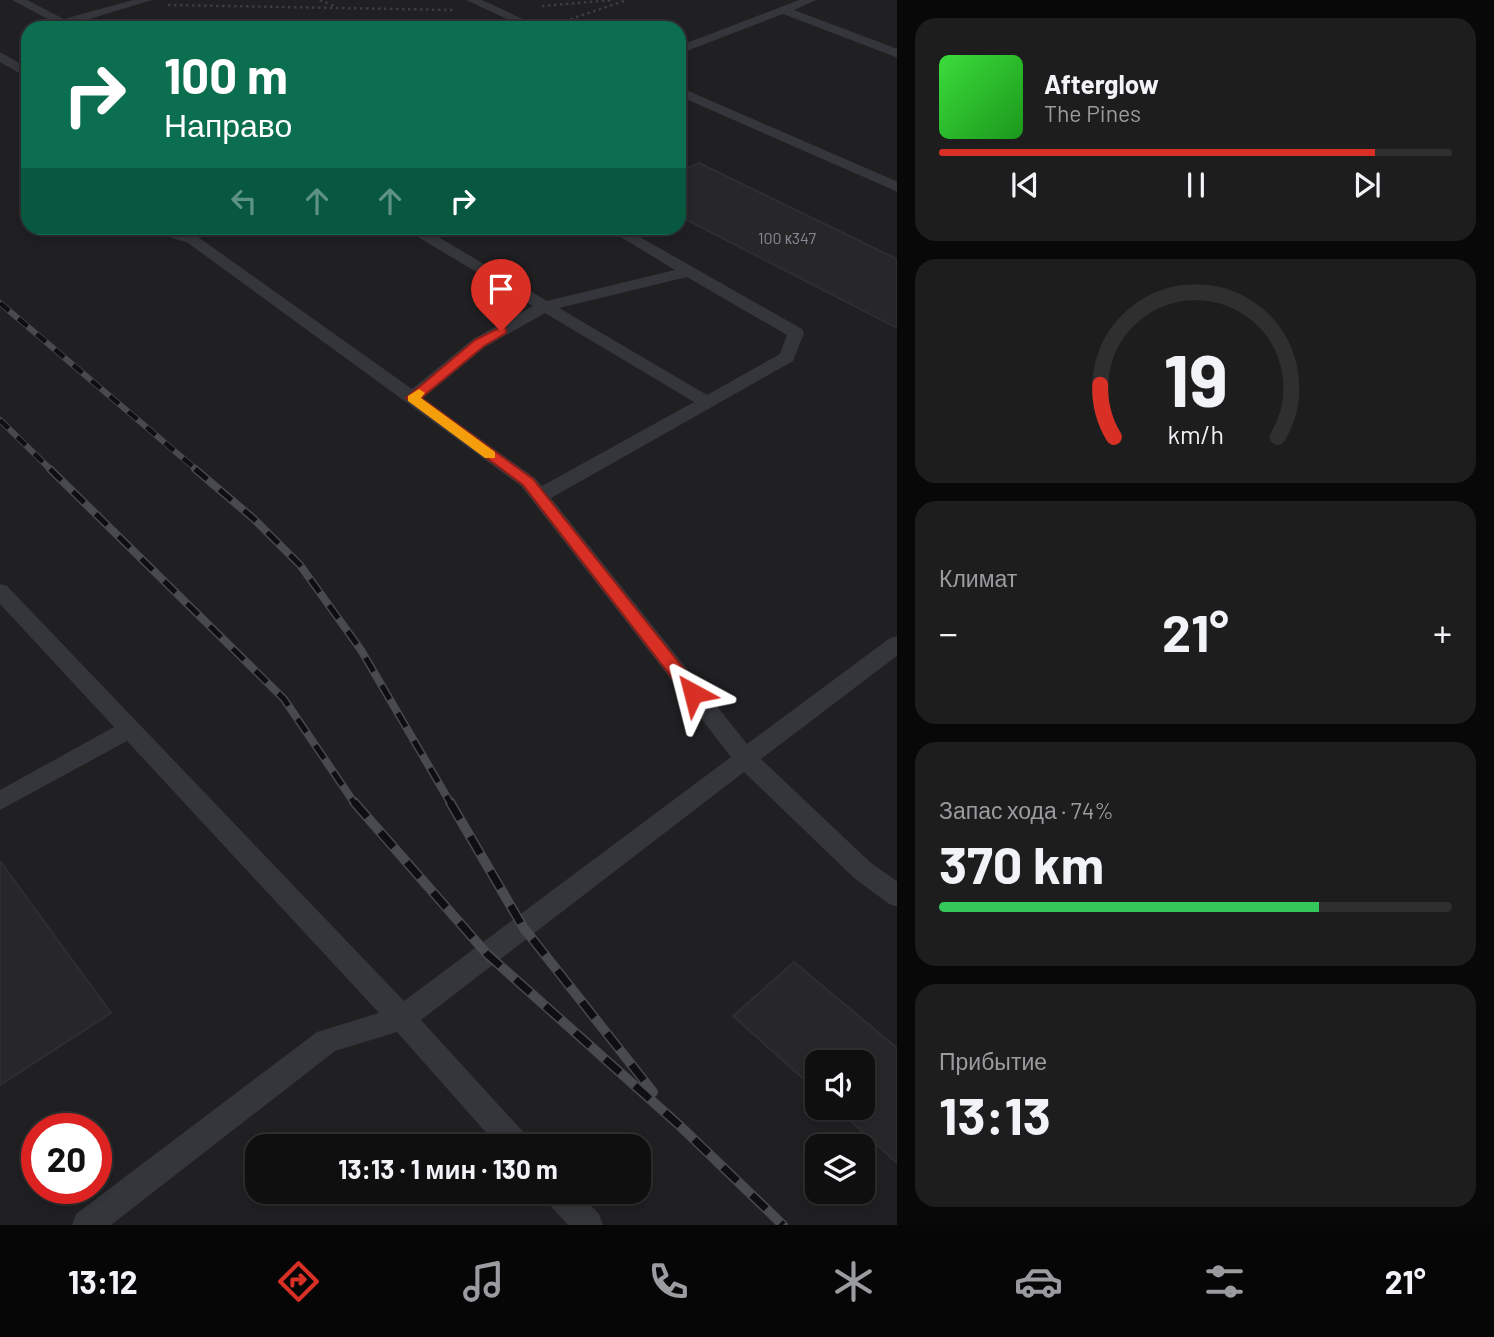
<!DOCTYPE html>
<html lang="ru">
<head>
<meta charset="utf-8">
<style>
	:root { --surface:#0f0f10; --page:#1d1d1e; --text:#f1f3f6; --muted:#9b9c9f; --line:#2f2f30; --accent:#d93025 }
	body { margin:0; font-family:Barlow,sans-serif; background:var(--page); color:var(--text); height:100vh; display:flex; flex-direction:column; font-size:26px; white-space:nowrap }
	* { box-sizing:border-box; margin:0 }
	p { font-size:23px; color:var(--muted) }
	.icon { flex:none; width:38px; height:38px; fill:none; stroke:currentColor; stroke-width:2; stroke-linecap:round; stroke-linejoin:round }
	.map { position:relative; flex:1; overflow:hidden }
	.details { display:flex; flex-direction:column; gap:18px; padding:18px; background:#080809; width:597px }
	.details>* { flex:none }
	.top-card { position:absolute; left:21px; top:21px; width:665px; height:214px; border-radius:21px; box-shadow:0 4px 10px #0003,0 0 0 2px var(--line); background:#0b6e4f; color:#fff; overflow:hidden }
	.fabs { position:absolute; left:805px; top:1050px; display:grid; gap:14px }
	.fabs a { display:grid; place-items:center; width:70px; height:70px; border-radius:14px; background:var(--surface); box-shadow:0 4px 10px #0003,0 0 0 2px var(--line); font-size:35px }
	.speed { position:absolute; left:21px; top:1113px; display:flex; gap:14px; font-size:35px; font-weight:700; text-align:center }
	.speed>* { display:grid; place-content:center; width:91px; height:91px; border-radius:50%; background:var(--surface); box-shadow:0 4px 10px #0003,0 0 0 2px var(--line); line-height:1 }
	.speed .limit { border:10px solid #d22; background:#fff; color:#111 }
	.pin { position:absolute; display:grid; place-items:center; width:60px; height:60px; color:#fff; margin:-72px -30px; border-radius:50% 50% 50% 0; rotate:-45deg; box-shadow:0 0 7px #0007 }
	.pin .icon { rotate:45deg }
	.me { position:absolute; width:77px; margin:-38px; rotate:322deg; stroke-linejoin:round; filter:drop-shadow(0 0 5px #0008) }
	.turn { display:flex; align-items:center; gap:24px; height:147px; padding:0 28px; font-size:32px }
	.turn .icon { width:91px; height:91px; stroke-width:2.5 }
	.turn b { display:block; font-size:49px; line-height:60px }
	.lanes { display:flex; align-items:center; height:66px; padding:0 28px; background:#0003; justify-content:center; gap:35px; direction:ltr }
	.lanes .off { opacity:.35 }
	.big { font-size:52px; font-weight:700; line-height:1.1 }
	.details .tile { flex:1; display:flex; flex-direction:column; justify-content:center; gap:10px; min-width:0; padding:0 24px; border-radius:21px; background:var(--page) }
	.details .dial { align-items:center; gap:0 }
	.dial svg { height:182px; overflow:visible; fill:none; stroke:var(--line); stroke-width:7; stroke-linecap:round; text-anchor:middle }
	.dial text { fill:var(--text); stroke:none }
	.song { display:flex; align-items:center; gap:21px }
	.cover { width:84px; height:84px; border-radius:10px; background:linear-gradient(135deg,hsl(120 70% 55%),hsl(120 70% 35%)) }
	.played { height:7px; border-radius:4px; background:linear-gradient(90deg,var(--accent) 85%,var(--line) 85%) }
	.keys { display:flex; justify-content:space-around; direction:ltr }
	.heat { display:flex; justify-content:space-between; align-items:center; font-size:38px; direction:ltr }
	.charge { height:10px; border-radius:5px; background:linear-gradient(90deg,#34c759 74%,var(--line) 0) }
	.trip { position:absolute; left:245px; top:1134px; width:406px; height:70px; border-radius:21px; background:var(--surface); box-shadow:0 4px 10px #0003,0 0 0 2px var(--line); font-weight:700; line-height:70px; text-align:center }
	.dock { display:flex; height:112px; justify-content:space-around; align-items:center; background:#060606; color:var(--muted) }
	.dock .icon { width:49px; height:49px }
	.dock .selected { color:var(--accent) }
	.dock b { font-size:32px; color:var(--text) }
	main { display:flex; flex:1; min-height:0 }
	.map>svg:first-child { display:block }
</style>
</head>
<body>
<main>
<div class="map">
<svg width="898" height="1225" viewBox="0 0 898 1225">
	<rect width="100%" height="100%" fill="#141416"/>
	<path fill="#202023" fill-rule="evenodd" d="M0,0h897v1225h-897zM28,28h651v200h-651zM817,1062h46v46h-46zM37,1129h59v59h-59zM257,1146h382v46h-382zM817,1146h46v46h-46z"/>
	<g fill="#27272a" stroke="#2e2e32" stroke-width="2">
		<polygon points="699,163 897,259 897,328 679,216 679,172"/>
		<polygon points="0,861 111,1013 0,1085"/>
		<polygon points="794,962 897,1048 897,1163 836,1108 863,1108 863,1062 817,1062 817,1091 733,1016"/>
	</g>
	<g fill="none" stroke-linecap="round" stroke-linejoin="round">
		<g stroke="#3b3d42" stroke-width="2.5" stroke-dasharray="2.5 3.5" stroke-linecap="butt">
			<polyline points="320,0 334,6"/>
			<polyline points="168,5 453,10"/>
			<polyline points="542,6 614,0"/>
			<polyline points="559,23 627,0"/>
		</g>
		<g fill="#35363b" fill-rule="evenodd">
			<polygon points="12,0 27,0 64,19 133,0 152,0 63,27"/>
			<polygon points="466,0 482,0 542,28 526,28"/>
			<polygon points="799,0 816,0 794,10 898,49 898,58 783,14 679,54 679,46"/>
			<polygon points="0,52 28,68 28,78 0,62"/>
			<polygon points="679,87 898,182 898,192 679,96"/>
			<path d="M149,228h21l28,9 214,152 61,-50 60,-33 -125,-75 -2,-3h17l124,73 128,-31 -69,-42h18l178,101 2,4 -11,28 -242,137 196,246 143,-106 8,-2v19l-137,104 110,104 27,19v25l-9,-3 -36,-27 -109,-105 -323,248 106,116 4,10h-33l-101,-114 -62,19 -224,174h-39l4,-11 241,-182 62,-19 -252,-272 -127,69v-20l114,-63 -114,-123v-20l7,2 397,415 327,-244 -210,-271 -333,-243 -37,-12zM687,277l100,58 -7,19 -73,41 -148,-87zM545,313l149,89 -152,84 -7,-8 -112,-80 62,-51z"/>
			<polygon points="543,1192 578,1192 599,1214 603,1225 568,1225 547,1202"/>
		</g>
		<defs>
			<g id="rail-far2">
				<polyline points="0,303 197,470"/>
				<polyline points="0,420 51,470"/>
			</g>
			<g id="rail-far1">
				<polyline points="50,469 284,699 355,804"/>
				<polyline points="195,469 254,519 300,565 361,650 451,804"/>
			</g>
			<g id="rail">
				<polyline points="354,802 487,954 679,1125 783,1225"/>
				<polyline points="450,802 523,927 653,1092"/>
			</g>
		</defs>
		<use href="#rail-far2" stroke="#484a50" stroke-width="6"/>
		<use href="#rail-far1" stroke="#484a50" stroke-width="8"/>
		<use href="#rail" stroke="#484a50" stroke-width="10"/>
		<use href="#rail-far2" stroke="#0f0f11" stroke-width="4.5" stroke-dasharray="12" stroke-linecap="butt"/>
		<use href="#rail-far1" stroke="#0f0f11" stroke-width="5" stroke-dasharray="16" stroke-linecap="butt"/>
		<use href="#rail" stroke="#0f0f11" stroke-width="7" stroke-dasharray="20" stroke-linecap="butt"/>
	</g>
	<polygon fill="#d93025" stroke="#8d1f18" stroke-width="2" points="501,327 506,328 506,333 484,346 421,398 533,479 699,688 702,693 699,697 687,697 523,485 406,398 475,340"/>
	<polygon fill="#f59e0b" points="419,389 425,393 421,398 495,452 495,458 485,458 408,401 408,396"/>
	<g text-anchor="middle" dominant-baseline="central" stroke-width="7" stroke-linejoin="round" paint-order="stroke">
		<g font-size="16" fill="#868993">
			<text x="787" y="237">100 к347</text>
		</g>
	</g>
</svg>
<div class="fabs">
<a><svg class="icon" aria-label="sound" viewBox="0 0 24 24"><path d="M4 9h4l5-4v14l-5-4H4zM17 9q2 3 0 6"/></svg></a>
<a><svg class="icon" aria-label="layers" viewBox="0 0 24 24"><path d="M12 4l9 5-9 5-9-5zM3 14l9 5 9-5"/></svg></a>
</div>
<div class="speed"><div class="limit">20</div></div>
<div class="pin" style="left:501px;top:331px;background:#d93025"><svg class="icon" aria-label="arrive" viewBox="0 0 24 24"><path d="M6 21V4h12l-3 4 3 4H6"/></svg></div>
<svg class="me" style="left:693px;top:693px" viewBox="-20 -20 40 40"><path d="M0-17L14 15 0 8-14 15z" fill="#d93025" stroke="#fff" stroke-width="4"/></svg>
<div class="trip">13:13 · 1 мин · 130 m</div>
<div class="top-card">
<div class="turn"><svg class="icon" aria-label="right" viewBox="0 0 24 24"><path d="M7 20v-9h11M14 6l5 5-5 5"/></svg><div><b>100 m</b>Направо</div></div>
<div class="lanes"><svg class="icon off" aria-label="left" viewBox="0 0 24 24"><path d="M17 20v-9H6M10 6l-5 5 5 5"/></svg><svg class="icon off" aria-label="ahead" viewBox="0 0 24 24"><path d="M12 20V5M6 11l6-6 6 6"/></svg><svg class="icon off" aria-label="ahead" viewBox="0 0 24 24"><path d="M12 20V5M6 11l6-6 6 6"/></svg><svg class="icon" aria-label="right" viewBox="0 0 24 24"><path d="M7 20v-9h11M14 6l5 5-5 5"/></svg></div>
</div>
</div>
<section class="details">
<div class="tile">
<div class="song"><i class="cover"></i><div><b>Afterglow</b><p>The Pines</p></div></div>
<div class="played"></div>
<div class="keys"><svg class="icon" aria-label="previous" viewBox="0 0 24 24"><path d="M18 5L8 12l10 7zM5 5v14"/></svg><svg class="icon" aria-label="pause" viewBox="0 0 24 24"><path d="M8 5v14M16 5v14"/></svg><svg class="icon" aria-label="next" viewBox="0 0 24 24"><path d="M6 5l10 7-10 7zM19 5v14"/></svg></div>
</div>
<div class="tile dial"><svg viewBox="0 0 100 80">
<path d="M14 69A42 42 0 1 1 86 69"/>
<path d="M14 69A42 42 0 0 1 8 46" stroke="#d93025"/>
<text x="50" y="56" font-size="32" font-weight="700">19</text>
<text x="50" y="72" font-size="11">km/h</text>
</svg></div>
<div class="tile"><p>Климат</p>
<div class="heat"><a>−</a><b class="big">21°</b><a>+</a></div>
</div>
<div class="tile"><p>Запас хода · 74%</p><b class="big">370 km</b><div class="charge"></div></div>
<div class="tile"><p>Прибытие</p><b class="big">13:13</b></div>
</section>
</main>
<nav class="dock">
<b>13:12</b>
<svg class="icon selected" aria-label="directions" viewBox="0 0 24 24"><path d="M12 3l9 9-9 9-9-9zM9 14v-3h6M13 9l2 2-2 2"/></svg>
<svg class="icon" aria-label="music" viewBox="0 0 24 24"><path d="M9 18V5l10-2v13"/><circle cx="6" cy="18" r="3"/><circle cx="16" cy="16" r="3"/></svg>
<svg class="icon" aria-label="phone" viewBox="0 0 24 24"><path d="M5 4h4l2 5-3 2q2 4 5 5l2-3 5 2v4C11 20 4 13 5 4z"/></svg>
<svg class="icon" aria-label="climate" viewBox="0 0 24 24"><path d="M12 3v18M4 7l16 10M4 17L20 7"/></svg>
<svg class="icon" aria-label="car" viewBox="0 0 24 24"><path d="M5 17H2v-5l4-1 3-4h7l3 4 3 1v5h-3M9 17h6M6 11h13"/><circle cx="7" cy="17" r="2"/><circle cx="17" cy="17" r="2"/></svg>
<svg class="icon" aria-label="filters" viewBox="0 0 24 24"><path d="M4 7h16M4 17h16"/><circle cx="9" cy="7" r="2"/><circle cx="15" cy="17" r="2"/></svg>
<b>21°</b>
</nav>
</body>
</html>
